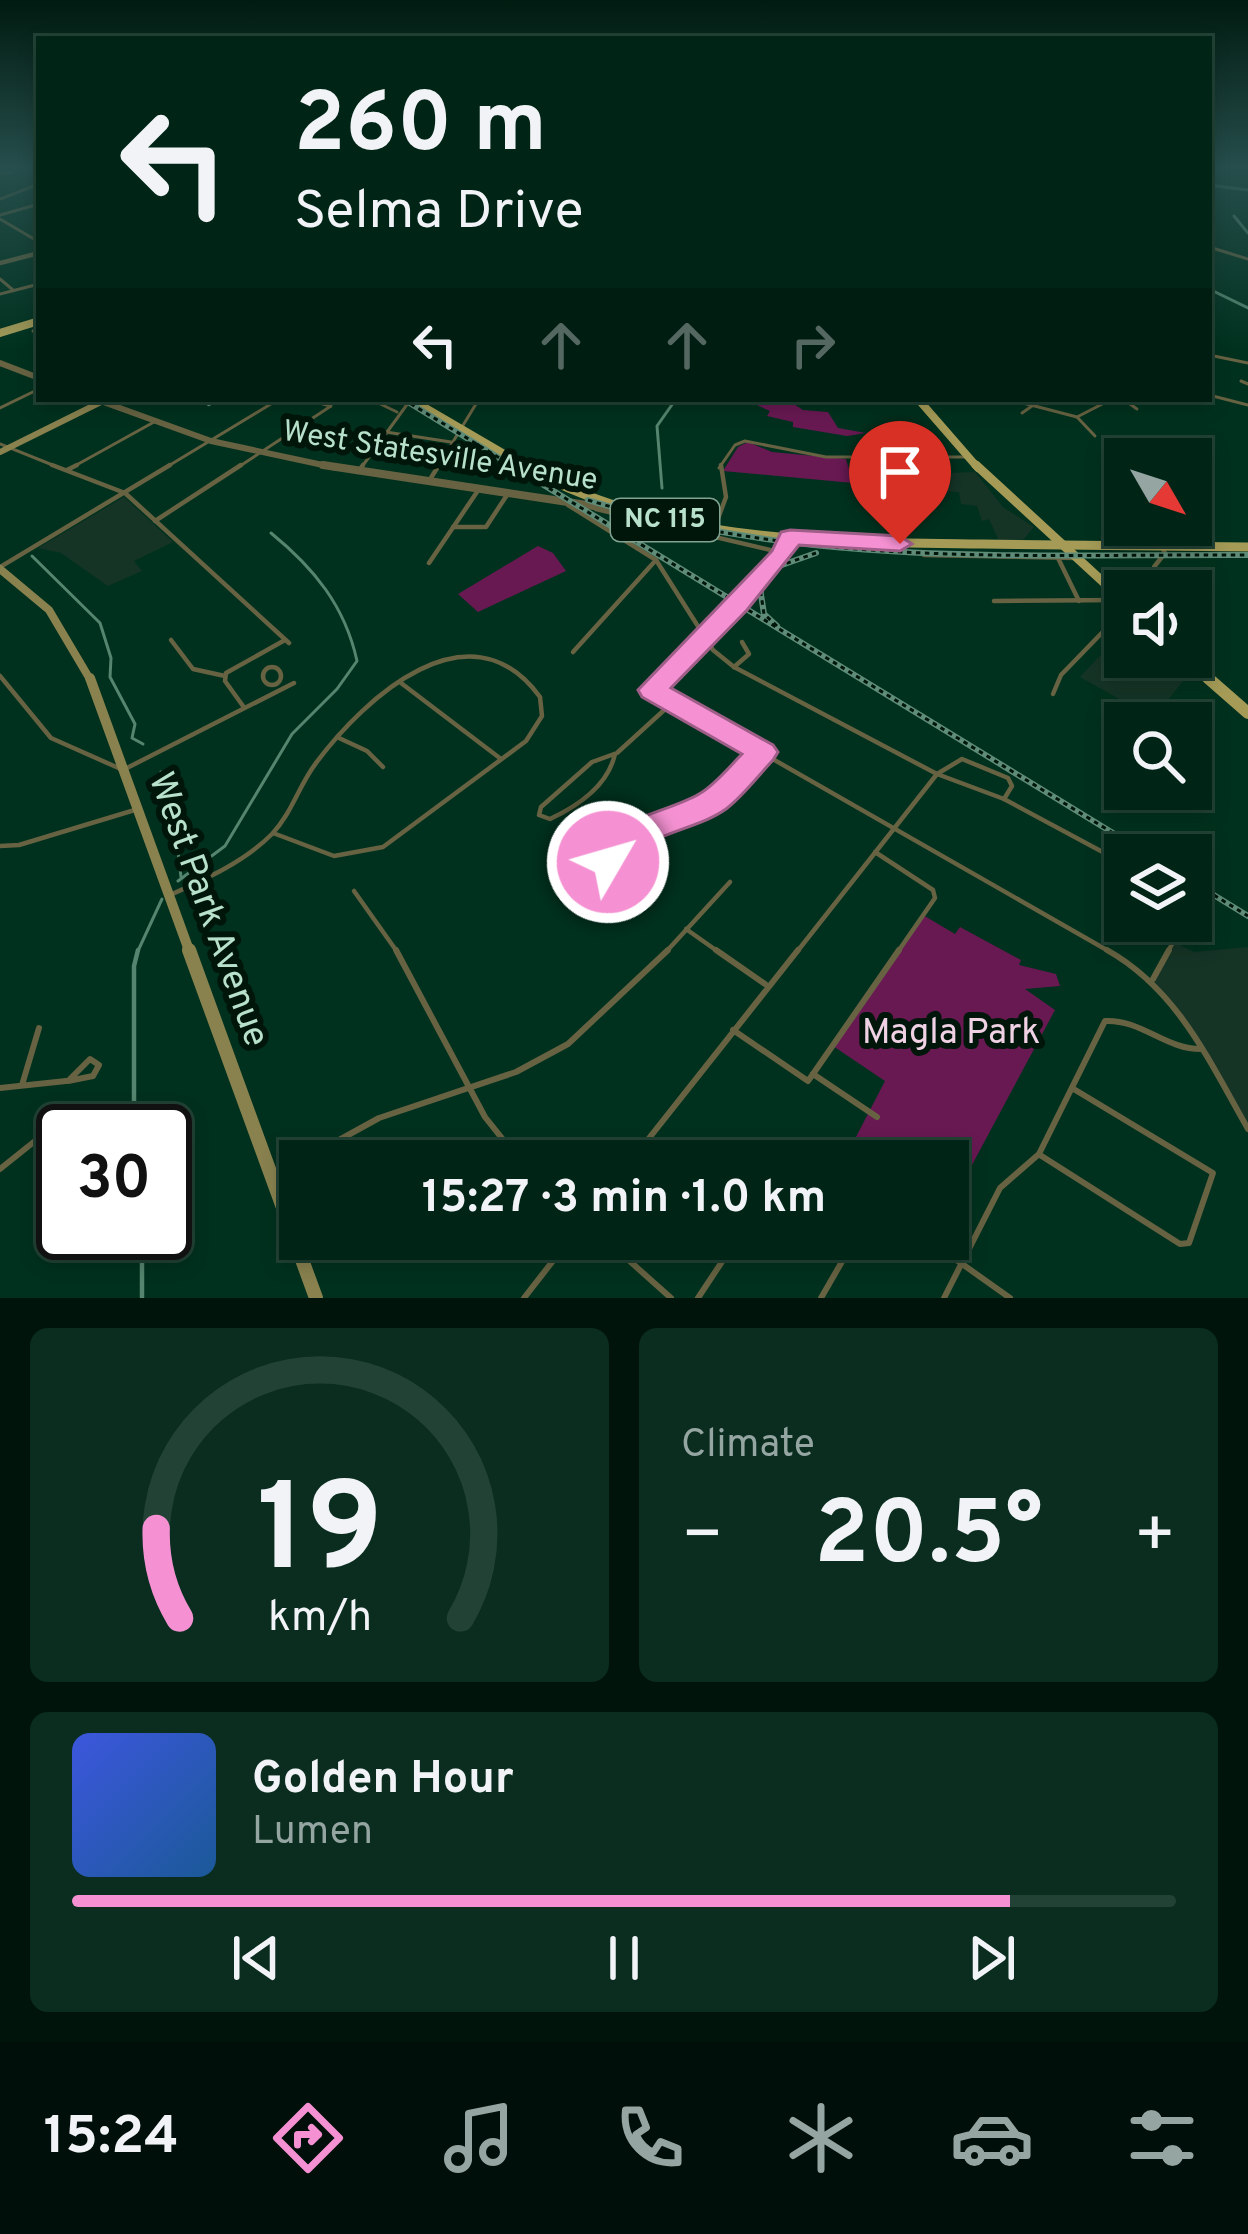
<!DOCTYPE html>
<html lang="en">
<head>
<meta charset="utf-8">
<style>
	:root { --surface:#002516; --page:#0a2d1f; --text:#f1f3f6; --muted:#95a5a1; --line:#224235; --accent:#f591d2 }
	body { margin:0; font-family:Overpass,sans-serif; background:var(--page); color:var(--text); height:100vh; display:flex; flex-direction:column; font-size:45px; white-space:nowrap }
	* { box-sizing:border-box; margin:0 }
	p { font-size:39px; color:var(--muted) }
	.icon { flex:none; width:66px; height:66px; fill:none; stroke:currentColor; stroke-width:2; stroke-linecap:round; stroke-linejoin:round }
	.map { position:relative; height:1298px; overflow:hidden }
	.side { display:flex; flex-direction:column; gap:30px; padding:30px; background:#00140c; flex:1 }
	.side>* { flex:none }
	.guide { position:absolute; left:36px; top:36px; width:1176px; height:366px; border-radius:0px; box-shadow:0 6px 18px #0003,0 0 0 3px var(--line); background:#002516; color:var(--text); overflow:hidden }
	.needle { width:78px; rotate:129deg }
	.buttons { position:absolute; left:1104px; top:438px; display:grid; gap:24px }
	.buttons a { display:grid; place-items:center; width:108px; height:108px; border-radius:0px; background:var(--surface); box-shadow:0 6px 18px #0003,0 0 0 3px var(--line); font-size:60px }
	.speed { position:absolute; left:36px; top:1104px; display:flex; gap:24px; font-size:60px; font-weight:700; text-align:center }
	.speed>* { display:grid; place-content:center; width:156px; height:156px; border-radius:50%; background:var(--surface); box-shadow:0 6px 18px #0003,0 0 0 3px var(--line); line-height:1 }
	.speed .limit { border:6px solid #111; border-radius:18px; background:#fff; color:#111 }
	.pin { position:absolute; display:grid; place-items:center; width:102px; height:102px; color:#fff; margin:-123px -51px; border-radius:50% 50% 50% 0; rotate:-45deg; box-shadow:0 0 12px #0007 }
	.pin .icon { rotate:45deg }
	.me { position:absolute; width:132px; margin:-66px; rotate:52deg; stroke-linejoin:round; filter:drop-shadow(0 0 9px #0008) }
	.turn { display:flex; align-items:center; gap:42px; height:252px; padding:0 60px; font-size:54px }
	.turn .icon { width:156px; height:156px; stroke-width:2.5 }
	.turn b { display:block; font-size:84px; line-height:102px }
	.lanes { display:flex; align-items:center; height:114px; padding:0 60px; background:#0003; justify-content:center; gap:60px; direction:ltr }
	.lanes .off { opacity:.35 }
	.big { font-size:90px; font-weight:700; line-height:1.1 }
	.side .tile { flex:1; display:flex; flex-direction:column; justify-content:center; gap:18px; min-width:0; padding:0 42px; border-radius:18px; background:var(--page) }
	.side .dial { align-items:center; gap:0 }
	.dial svg { height:312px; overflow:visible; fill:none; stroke:var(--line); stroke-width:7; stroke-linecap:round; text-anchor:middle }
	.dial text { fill:var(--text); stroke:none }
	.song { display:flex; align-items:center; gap:36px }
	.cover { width:144px; height:144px; border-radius:18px; background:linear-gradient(135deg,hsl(230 70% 55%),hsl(210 70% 35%)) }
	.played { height:12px; border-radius:6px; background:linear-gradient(90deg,var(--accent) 85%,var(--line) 85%) }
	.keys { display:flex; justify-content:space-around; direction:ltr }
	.heat { display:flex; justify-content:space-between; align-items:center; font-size:66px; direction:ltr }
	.side .tiles { flex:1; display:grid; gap:30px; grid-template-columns:1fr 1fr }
	.tile:last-child { grid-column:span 2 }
	.trip { position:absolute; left:279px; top:1140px; width:690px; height:120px; border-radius:0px; background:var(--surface); box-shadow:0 6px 18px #0003,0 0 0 3px var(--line); font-weight:700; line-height:120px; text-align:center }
	.dock { display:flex; height:192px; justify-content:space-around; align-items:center; background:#000f09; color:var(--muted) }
	.dock .icon { width:84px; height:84px }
	.dock .active { color:var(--accent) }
	.dock b { font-size:54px; color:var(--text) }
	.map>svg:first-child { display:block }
</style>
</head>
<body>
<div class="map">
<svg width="1248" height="1298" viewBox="0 0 1248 1298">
	<rect width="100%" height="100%" fill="#00311e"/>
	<g fill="#153426">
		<polygon points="975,472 1003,507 1034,527 1023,540 999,541 989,519 982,521 977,506 961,504 959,492 927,490 922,474"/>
		<polygon points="124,497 173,542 134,561 142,571 108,586 61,553 38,548"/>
		<polygon points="1120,634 1125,637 1125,657 1167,657 1189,674 1153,718 1080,677"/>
		<polygon points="1174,942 1194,952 1248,947 1248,1129 1187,1021 1152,980"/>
	</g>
	<g fill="#681952">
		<polygon points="786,399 803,410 828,412 838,428 866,433 847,436 793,427 793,422 767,416 770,411 750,402"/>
		<polygon points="748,442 772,452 846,459 853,483 723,471 738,447"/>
		<polygon points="538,546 553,553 566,571 478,612 458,594"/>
		<polygon points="923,915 955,934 960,927 1021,960 1019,965 1056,974 1060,986 1025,989 1055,1010 950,1206 948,1161 889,1161 856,1137 885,1081 833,1046"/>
	</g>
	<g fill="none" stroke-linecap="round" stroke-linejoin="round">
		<g stroke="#55856e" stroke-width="3">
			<polyline points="1209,185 1248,190"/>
			<polyline points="1234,216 1248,233"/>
			<polyline points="1209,289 1248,308"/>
			<polyline points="662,488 657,426 676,399"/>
			<polyline points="32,556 100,623 111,658 110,677 135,724 132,738 143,744"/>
			<polyline points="161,772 163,781 156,787 171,791 181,877"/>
			<path d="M178,881l47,-35 67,-112 45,-45 20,-28c-12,-55 -43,-93 -86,-128"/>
			<polyline points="137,953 162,899"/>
		</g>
		<g stroke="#55856e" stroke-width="4.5">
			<polyline points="134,1131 134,966 138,950"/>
			<polyline points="142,1233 142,1298"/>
		</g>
		<g stroke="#666242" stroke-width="3">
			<polygon points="8,172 11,173 0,174"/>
			<polyline points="0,199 39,184"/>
			<polyline points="0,215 39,204"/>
			<polyline points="0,219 39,242"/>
			<polyline points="1209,247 1248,259"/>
			<polyline points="0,279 13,290"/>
			<polyline points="0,294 39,284"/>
			<polyline points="33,331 39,332"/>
			<polyline points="1209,355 1248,363"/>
			<polyline points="1241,381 1248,384"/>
			<polyline points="1209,395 1248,405"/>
			<polyline points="306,399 330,406"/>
			<polyline points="370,399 397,412"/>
			<polyline points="1008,399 1077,417 1112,399"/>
			<polyline points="1123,399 1137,409"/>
			<polyline points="0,408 39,389"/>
			<polyline points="1022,413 1032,406"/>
			<polyline points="1077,417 1095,436"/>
			<polyline points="386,432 451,442"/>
			<polyline points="0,444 60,468"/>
			<polyline points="71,468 154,422"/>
			<polyline points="165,468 279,399"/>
			<polyline points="237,468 331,406"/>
			<polyline points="361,468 411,399"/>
			<polyline points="437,468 479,399"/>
			<polyline points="719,468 735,445 745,441 826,457 967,457"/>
		</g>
		<g stroke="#666242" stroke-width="4.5">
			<polyline points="52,465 125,493 289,643"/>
			<polyline points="67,470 77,465"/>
			<polyline points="358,472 363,465"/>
			<polyline points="429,481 439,465"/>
			<polyline points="568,505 656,560 713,650 734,667 937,774 1004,799 1125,864"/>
			<polyline points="596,509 783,553"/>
			<polyline points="155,521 241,465"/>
			<polyline points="716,524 726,497 721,465"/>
			<polyline points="453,527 486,527 507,495"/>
			<polyline points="789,540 738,604 652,690 1112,953"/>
			<polyline points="924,555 1076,558"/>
			<polyline points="1058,558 1079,601"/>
			<polyline points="429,563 479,489"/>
			<polyline points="0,567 170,465"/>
			<polyline points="1154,567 1165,553 1162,547"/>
			<polyline points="994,601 1121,600"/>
			<polyline points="171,640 193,669 225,676"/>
			<polyline points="573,652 656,560"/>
			<polyline points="734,667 749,654 742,642"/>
			<circle cx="272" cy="676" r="9"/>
			<polyline points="0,676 51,738 123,770 294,683"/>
			<polyline points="401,683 501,759"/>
			<polyline points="1053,694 1061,675 1125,609"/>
			<polyline points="243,706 225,681 226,673 285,640"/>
			<polyline points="339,738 367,751 383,767"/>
			<path d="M615,754c-7,31 -37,52 -65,65l-11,-4 2,-8 51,-45 25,-9 56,-51"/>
			<polyline points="746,769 745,758 752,748"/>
			<polyline points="0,846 19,845 138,809"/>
			<polyline points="875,852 933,890 935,898 897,953"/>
			<polyline points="607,855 604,867 584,884 566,875 570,866 620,851 651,828 704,808 762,752"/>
			<polyline points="354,891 398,953"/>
			<path d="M170,895c36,-16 74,-33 102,-61 20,-21 27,-49 44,-71 48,-65 154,-162 224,-66l2,19 -16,25 -143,106 -49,9 -61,-23"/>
			<polyline points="1191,900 1196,902 1191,911"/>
			<polyline points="686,929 720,953"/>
			<polyline points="665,953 730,882"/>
			<polyline points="796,953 937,774 962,759 1008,778 1012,786 1004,799"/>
			<polyline points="1167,953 1185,921"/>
		</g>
		<g stroke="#666242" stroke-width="6">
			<polyline points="396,950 485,1117 520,1161"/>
			<polyline points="716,950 765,984"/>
			<path d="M1107,950c71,40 102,111 141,179"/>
			<polyline points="1153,979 1169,950"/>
			<polyline points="733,1030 808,1081 813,1074"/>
			<polygon points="90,1059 99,1065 93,1076 68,1081"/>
			<polyline points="813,1074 899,950"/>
			<polyline points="813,1074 877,1117"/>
			<polyline points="22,1085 39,1028"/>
			<polyline points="0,1088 66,1081"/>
			<polyline points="1040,1155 1180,1244 1189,1243 1213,1173 1072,1088"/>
			<polyline points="301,1161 379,1118 516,1072 568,1044 668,950"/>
			<polyline points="631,1161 798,950"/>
			<polyline points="789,1161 798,1151 818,1161"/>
			<polyline points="0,1169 45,1133"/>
			<polyline points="277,1174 300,1162"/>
			<polyline points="605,1239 671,1298"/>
			<polyline points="927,1239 1010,1298"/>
			<polyline points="524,1298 570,1239"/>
			<polyline points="698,1298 737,1239"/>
			<polyline points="821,1298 855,1239"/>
			<path d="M944,1298l56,-110 39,-34 66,-133c36,-2 61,29 97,28"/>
		</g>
		<polyline stroke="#666242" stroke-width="4.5" points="0,263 39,253"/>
		<g stroke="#666242" stroke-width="6">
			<polyline points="0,363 39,378"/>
			<polyline points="95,399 211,441 337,468"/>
		</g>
		<polyline stroke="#666242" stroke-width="8" points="323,465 620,510"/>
		<polyline stroke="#89824f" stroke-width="6" points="0,452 107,399"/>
		<polyline stroke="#89824f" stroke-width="8" points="0,569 49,610 91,681"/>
		<polyline stroke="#89824f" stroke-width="10" points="90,678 190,953"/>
		<polyline stroke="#89824f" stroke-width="14" points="189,950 316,1298"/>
		<g stroke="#a59b57" stroke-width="8">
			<polyline points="0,333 39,321"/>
			<polyline points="410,399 528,468"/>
			<polyline points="918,399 978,468"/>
		</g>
		<g stroke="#a59b57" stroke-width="9">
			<path d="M523,465c136,79 305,77 458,79 89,1 178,2 267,3"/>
			<polyline points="976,465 1125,602"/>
			<polyline points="1185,657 1212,681"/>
		</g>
		<polyline stroke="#a59b57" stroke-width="12" points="1208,678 1248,713"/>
		<defs>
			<g id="rail">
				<polyline points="403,399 1149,855"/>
				<polyline points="209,403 216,399"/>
				<path d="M588,500c221,68 432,54 660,55"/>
				<polyline points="777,626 764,614 760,588 779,566 816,553"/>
				<polyline points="1191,881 1248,916"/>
			</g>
		</defs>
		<use href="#rail" stroke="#5f8c78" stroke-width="6"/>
		<use href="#rail" stroke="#00160a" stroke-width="3" stroke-dasharray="4.5" stroke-linecap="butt"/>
	</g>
	<linearGradient id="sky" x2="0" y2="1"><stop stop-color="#001b10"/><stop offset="0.48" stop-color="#264e4c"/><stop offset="1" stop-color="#264e4c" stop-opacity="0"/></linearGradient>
	<rect width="1248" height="349" fill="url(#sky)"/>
	<path fill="#f591d2" stroke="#9f5e88" stroke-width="3" d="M790,530l110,6 12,8 -12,7 -101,-6 -52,65 -76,78 102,57 5,7 -5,8c-15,16 -30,36 -47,49 -32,23 -87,24 -107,62l-11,4 -12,-4 -6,-16c19,-36 77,-42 109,-61 16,-9 30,-27 43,-40l-100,-57 -4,-7 134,-139 9,-19z"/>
	<g text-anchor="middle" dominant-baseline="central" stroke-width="12" stroke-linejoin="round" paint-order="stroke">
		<rect fill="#00160a" stroke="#81a491" stroke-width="3" x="611" y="499" width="108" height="42" rx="9"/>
		<g font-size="27" font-weight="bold" fill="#b8e1cb">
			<text x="665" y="520">NC 115</text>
		</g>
		<g font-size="30" fill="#b8e1cb" stroke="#00160a">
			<text transform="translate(440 457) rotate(9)">West Statesville Avenue</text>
		</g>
		<g font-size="36" fill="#b8e1cb" stroke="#00160a">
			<text transform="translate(207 910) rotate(70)">West Park Avenue</text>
		</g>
		<g font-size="36" fill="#f0d2e4" stroke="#00160a">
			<text x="951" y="1034">Magla Park</text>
		</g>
	</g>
</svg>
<div class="buttons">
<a><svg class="needle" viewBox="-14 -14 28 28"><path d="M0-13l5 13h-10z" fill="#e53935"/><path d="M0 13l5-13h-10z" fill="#95a5a1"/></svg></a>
<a><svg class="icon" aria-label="sound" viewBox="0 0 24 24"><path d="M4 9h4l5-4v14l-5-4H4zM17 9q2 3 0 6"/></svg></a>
<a><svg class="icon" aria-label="search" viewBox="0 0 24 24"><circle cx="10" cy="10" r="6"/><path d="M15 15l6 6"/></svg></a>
<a><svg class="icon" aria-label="layers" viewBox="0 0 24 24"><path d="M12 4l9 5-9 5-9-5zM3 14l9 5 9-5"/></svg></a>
</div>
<div class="speed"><div class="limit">30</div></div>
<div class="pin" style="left:900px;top:544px;background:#d93025"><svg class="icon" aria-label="arrive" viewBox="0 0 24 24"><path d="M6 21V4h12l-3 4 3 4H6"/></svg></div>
<svg class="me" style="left:608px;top:862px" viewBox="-20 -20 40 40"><circle r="17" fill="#f591d2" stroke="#fff" stroke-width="3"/><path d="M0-11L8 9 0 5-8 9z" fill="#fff"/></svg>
<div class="trip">15:27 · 3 min · 1.0 km</div>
<div class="guide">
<div class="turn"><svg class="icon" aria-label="left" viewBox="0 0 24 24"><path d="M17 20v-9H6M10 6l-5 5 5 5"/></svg><div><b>260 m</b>Selma Drive</div></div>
<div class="lanes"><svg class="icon" aria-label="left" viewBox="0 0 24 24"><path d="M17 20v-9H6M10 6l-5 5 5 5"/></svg><svg class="icon off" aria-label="ahead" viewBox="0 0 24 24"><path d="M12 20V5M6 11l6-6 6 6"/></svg><svg class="icon off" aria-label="ahead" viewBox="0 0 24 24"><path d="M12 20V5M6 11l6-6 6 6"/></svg><svg class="icon off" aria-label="right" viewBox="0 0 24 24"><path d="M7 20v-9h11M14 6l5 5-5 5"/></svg></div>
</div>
</div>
<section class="side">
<div class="tiles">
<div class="tile dial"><svg viewBox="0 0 100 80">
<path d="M14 69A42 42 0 1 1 86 69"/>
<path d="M14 69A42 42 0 0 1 8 46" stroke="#f591d2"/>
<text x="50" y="56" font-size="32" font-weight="700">19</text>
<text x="50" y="72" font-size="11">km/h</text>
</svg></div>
<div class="tile"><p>Climate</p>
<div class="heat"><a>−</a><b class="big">20.5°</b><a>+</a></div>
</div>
<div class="tile">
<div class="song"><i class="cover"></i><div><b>Golden Hour</b><p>Lumen</p></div></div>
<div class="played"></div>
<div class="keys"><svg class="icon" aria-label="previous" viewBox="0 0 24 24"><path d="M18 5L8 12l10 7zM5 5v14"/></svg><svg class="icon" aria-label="pause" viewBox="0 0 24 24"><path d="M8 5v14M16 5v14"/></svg><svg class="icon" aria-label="next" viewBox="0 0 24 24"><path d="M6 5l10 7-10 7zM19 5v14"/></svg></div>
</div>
</div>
</section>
<nav class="dock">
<b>15:24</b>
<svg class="icon active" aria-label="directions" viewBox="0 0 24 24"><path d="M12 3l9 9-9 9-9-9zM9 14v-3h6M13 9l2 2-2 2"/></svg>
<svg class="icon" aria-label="music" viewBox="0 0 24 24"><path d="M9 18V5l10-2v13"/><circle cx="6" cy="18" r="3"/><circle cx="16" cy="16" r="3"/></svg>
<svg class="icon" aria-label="phone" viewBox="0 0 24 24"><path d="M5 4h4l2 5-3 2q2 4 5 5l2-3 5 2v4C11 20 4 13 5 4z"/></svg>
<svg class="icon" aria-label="climate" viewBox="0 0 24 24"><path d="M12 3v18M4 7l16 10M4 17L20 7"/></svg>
<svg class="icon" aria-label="car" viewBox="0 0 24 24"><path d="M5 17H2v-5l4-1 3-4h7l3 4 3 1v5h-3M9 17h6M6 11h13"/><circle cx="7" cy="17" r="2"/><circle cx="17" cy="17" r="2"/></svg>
<svg class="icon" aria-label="filters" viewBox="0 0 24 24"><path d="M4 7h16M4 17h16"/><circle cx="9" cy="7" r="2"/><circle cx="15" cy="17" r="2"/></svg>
</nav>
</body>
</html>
